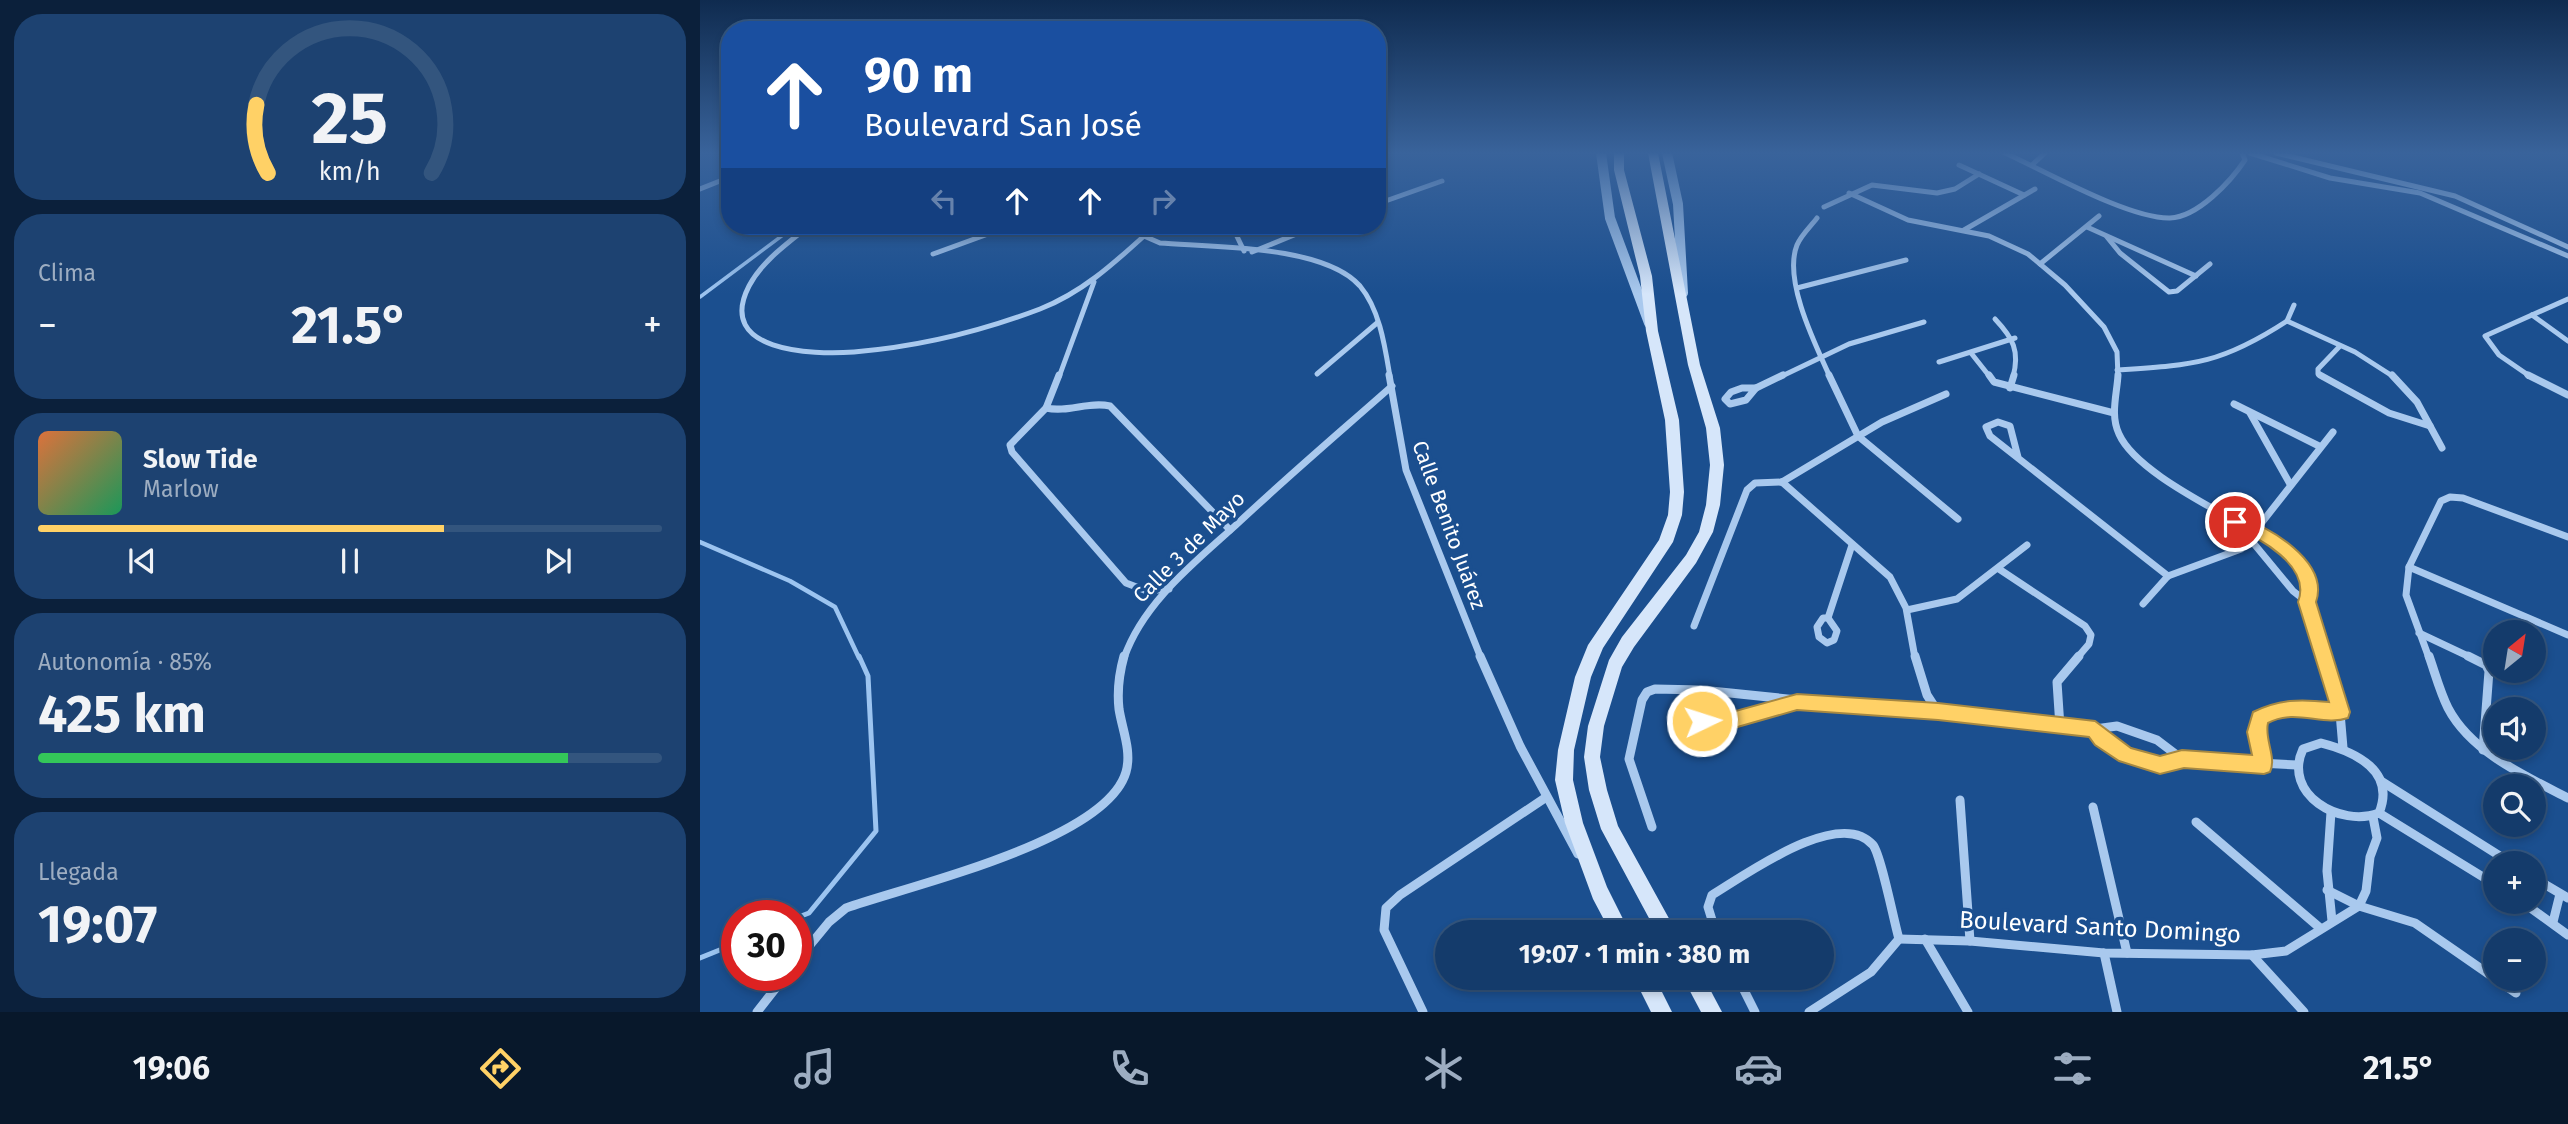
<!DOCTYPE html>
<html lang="es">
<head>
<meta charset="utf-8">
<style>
	:root { --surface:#143b6b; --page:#1d4271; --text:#f1f3f6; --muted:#9dadc1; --line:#33557e; --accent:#ffd166 }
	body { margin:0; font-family:"Fira Sans",sans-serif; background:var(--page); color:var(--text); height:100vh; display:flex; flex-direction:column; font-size:26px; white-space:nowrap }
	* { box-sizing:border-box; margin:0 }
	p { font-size:23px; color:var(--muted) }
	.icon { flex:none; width:38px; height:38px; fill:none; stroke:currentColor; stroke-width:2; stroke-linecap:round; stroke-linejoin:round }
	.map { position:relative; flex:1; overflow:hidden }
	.panel { display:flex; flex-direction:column; gap:14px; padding:14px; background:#0b203b; width:700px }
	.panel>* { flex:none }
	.top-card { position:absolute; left:21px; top:21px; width:665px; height:214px; border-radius:28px; box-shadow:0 4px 10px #0003,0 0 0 2px var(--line); background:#1a4fa0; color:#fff; overflow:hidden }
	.needle { width:46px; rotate:30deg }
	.tools { position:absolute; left:1783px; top:620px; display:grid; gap:14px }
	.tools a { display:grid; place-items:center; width:63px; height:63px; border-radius:50%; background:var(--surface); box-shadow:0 4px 10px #0003,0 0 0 2px var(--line); font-size:35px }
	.speed { position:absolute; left:21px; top:900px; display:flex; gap:14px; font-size:35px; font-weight:700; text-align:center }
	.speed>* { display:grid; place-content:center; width:91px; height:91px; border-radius:50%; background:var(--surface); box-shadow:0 4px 10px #0003,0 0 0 2px var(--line); line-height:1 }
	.speed .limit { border:10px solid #d22; background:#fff; color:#111 }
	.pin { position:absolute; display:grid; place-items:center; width:60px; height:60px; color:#fff; margin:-30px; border:4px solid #fff; border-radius:50%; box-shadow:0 2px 7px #0007 }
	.me { position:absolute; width:77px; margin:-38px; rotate:86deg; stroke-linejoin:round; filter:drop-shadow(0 0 5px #0008) }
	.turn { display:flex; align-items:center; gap:24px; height:147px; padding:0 28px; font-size:32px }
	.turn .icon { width:91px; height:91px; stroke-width:2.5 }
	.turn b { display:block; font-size:49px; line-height:60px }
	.lanes { display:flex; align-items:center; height:66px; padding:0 28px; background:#0003; justify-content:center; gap:35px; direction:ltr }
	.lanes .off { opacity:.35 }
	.big { font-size:52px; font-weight:700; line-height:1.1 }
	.panel .card { flex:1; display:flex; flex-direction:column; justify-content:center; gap:10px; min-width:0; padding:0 24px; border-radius:28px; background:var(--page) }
	.panel .dial { align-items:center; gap:0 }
	.dial svg { height:182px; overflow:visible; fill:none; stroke:var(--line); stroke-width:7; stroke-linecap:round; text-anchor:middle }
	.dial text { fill:var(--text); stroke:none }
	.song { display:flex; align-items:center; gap:21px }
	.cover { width:84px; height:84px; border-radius:10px; background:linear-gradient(135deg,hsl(20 70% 55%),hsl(150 70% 35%)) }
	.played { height:7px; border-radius:4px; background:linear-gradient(90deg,var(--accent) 65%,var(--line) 65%) }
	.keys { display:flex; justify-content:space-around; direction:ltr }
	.heat { display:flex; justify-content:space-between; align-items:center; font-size:38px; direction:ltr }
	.charge { height:10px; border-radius:5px; background:linear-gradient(90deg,#34c759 85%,var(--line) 0) }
	.trip { position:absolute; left:735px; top:920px; width:399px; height:70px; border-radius:35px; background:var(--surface); box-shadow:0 4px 10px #0003,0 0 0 2px var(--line); font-weight:700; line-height:70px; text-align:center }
	.tab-bar { display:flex; height:112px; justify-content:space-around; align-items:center; background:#08182b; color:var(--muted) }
	.tab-bar .icon { width:49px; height:49px }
	.tab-bar .current { color:var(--accent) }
	.tab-bar b { font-size:32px; color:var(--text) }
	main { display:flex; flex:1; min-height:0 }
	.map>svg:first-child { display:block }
</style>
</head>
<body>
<main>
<section class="panel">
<div class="card dial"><svg viewBox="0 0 100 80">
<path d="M14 69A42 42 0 1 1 86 69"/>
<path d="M14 69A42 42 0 0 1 9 39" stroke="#ffd166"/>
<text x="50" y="56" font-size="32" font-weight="700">25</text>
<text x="50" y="72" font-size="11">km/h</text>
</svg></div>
<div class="card"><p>Clima</p>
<div class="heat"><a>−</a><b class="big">21.5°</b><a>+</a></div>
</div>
<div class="card">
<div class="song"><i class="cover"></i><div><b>Slow Tide</b><p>Marlow</p></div></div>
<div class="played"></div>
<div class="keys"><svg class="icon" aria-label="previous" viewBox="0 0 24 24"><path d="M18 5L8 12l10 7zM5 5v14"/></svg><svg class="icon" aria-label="pause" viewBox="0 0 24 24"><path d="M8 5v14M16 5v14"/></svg><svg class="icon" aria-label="next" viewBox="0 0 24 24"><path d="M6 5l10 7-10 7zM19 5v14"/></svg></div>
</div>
<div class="card"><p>Autonomía · 85%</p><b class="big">425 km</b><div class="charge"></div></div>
<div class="card"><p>Llegada</p><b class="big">19:07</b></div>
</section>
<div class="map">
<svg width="1868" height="1012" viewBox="0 0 1868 1012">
	<rect width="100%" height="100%" fill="#1b4f8f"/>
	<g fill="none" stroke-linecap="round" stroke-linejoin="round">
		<polyline stroke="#9cc4f0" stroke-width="3.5" points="0,297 95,226"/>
		<polyline stroke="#9cc4f0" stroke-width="4.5" points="0,542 90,581 135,607 159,658"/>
		<g stroke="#9cc4f0" stroke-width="5">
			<polyline points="96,918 109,913 176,831 168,676 159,656"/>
			<polyline points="0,958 37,943"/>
		</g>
		<g stroke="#a9c9ee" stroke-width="5">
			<path d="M1305,153c40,18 124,66 165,65 28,-1 61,-37 75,-58l-3,-7"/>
			<polyline points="1550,153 1630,178 1720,193 1868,256"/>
			<polyline points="1576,153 1755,196 1868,247"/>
			<polyline points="1259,165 1324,195"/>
			<polyline points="1332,165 1345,153"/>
			<polyline points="0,189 30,177"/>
			<polyline points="1149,193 1208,220 1289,236 1328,254 1365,285 1404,327 1417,352 1418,377"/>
			<polyline points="677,204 742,181"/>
			<polyline points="1124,207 1172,185 1237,193 1255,189 1279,174"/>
			<path d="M1117,218c-6,8 -16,17 -20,27 -14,35 18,99 33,132"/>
			<path d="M109,226c-21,17 -47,35 -60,60 -34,66 63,69 105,66 63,-5 128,-21 186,-43 41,-16 72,-44 104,-73"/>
			<polyline points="532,226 544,251"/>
			<polyline points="1387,227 1496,276"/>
			<polyline points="1264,230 1335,189"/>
			<path d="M444,236l16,7c53,4 164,2 200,43 20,24 25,61 30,91"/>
			<polyline points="1407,237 1420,253 1469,292 1477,291 1510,264"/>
			<polyline points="552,252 616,226"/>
			<polyline points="233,254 310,226"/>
			<polyline points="1340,264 1399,216"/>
			<polyline points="1097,288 1206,260"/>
			<polyline points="1832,315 1868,341"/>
			<path d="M1295,319c18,19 25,32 18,58"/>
			<polyline points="1587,321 1655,352 1694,377"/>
			<polyline points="1587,321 1594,305"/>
			<polyline points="1271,353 1290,377"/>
			<polyline points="1239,362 1315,338"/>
			<path d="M1417,370c77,-5 104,-6 170,-49"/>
			<polyline points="617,374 677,323"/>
			<polyline points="359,377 394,282"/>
			<polyline points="1080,377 1149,344 1224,322"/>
			<polyline points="1623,377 1618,374 1618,369 1640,346"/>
			<polyline points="1831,377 1799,355 1785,336 1868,299"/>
		</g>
		<g stroke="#a9c9ee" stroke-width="7">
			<polyline points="359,375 346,408 310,445 312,452 426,583 447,591 469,589"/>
			<polyline points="689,375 706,470 781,658"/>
			<polyline points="1129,375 1158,436 1258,519"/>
			<polyline points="1289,375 1294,382 1414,413"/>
			<path d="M1418,375c-1,19 -8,40 1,59 15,34 83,68 116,87 32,18 81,34 72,81"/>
			<polyline points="1620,375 1689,413 1730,426"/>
			<polyline points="1692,375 1717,402 1742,448"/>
			<polyline points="1828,375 1868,395"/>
			<polygon points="1042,388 1056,388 1046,400 1030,404 1025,399 1031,392"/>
			<polyline points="1056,388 1083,375"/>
			<polyline points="1310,388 1314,375"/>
			<polyline points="1534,404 1619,446"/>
			<path d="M346,408c22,5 43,-7 64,-2l120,124"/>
			<polyline points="1550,413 1590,484"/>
			<polyline points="1318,457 1310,426 1298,422 1286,427 1290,436 1468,576"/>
			<polyline points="1082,482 1190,577 1206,608 1215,658"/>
			<polyline points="1082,482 1182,422 1246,394"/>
			<polyline points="1536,522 1593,591 1607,602 1625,658"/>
			<polyline points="1709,567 1868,635"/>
			<polyline points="1299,569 1385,626 1391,635 1389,644 1377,658"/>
			<polyline points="1443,604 1468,576 1541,549 1633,432"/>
			<polyline points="1207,610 1257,599 1327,545"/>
			<polygon points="1123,618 1128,618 1137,631 1134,640 1127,643 1119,637 1117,627"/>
			<polyline points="1128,618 1152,545"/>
			<polyline points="994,626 1047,490 1055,483 1082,482"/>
			<polyline points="1719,633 1772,658"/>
			<path d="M424,658c19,-55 70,-95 112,-133 51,-48 104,-93 156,-139"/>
			<polyline points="1729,658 1706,595 1709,567 1741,501 1750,497 1763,498 1868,537"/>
		</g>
		<g stroke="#a9c9ee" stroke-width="9">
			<polyline points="780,656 820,746 878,854"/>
			<polyline points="1215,656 1227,695 1238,712"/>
			<polyline points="1625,656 1639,701 1643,748"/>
			<path d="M1729,656c6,17 11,36 19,52 23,44 77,68 120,90"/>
			<polyline points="1768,656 1786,665 1789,671 1783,750"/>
			<polyline points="1001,690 1000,714 1007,725 1092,703"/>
			<polyline points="1360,727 1357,682 1379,656"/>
			<path d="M1395,729c22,26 54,44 87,30"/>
			<path d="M1621,743c35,9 75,28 58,70 -39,15 -97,-19 -76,-64z"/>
			<polyline points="1564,765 1556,732 1559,718 1589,709 1641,712"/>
			<polyline points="1681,781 1811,863"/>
			<polyline points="1260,800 1270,941"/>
			<polyline points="1393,807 1427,953"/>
			<polyline points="1631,812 1627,871 1632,921"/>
			<polyline points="1679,813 1796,885"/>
			<polyline points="1496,822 1620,928"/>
			<polyline points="952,827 929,759 942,700 947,692 955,689 1001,690 1360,727 1395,729 1417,726 1457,740 1482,759 1597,765"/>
			<polyline points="1834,878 1868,898"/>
			<polyline points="1627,890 1659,906 1715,923 1816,993"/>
			<polyline points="1821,901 1868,935"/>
			<polyline points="1853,922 1860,894"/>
			<path d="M1016,933l-8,-26 4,-12c32,-19 127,-89 161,-50 8,10 21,77 26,94l-28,33 -62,40"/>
			<polyline points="1199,939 1270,941 1404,953 1552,955 1586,951 1659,906 1666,891 1670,857 1677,838 1673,817"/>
			<polyline points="1225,939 1268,1012"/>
			<polyline points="1404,953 1417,1012"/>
			<polyline points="1552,955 1604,1012"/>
			<path d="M96,962l33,-40 17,-14c65,-23 260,-67 280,-136 6,-21 -4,-43 -7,-63 -2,-18 0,-35 5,-53"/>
			<polyline points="1038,978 1055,1012"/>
			<polyline points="57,1012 86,975"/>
			<polyline points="723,1012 684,930 686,908 700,895 845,798"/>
		</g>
		<g stroke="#a9c9ee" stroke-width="10">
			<polyline points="901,153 910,218 949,323"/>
			<polyline points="967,153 978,204 983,293"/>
		</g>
		<g fill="#d6e6fa" fill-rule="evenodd">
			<polygon points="914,153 924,153 924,170 952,276 958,331 979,420 984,492 982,515 973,542 903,648 891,677 874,750 873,780 883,823 907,887 930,933 911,933 893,899 865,823 855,780 858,750 875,677 888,645 959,540 968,515 970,492 965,420 946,331 940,276 914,170"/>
			<polygon points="948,153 958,153 1000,365 1020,428 1024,465 1020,505 1013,532 996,563 934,647 922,667 904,726 900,757 907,790 918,826 977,933 957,933 901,829 889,790 884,757 888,726 909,660 922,637 986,555 999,532 1006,505 1010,465 1006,428 988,365"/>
			<polygon points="934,978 955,978 972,1012 951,1012"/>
			<polygon points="983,978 1004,978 1022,1012 1001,1012"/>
		</g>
	</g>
	<linearGradient id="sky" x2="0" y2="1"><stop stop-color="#0f2b4f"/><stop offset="0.52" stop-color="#39639b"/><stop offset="1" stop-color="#39639b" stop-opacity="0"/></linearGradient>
	<rect width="1868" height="294" fill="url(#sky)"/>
	<path fill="#ffd166" stroke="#a68842" stroke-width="2" d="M1535,515c33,11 95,46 81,87l34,110 -2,6c-25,9 -52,-10 -80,5 -4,16 9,34 2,49l-6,2 -80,-6 -24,6 -41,-13 -24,-16 -6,-8 -151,-17 -141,-10 -84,24 -18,-7 -2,-6 2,-6 7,-3 12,5 83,-23 141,9 157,18 36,27 29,8 22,-6 70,5 -5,-23 6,-20c26,-13 47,-13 76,-10l-31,-100c14,-36 -39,-65 -68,-76l-3,-4z"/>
	<g text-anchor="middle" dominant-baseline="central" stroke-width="7" stroke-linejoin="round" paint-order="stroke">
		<g font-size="21" fill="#fff" stroke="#1b4f8f">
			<text transform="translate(749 525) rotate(70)">Calle Benito Juárez</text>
			<text transform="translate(489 547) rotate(-45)">Calle 3 de Mayo</text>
		</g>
		<g font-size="24" fill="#fff" stroke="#1b4f8f">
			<text transform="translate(1400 927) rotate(3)">Boulevard Santo Domingo</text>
		</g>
	</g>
</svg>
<div class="tools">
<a><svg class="needle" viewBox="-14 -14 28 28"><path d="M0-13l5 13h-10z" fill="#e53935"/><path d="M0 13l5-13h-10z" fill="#9dadc1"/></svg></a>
<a><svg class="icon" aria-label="sound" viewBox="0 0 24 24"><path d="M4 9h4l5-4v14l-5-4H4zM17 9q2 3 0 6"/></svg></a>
<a><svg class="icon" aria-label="search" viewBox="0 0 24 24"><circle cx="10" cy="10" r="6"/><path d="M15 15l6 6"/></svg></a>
<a>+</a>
<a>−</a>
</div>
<div class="speed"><div class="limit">30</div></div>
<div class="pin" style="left:1535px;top:522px;background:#d93025"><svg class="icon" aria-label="arrive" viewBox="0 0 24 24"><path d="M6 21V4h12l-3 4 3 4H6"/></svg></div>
<svg class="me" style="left:1002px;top:721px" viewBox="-20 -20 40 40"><circle r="17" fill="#ffd166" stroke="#fff" stroke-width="3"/><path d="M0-11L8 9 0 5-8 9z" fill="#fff"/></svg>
<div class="trip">19:07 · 1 min · 380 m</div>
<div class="top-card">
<div class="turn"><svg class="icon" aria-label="ahead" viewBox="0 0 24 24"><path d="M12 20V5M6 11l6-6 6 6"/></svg><div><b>90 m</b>Boulevard San José</div></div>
<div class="lanes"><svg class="icon off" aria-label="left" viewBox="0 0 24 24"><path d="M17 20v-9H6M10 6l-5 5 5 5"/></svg><svg class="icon" aria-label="ahead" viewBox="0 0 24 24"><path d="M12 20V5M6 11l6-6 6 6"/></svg><svg class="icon" aria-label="ahead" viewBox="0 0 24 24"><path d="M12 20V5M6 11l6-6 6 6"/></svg><svg class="icon off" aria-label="right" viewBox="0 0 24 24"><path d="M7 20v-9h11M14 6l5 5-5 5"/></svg></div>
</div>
</div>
</main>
<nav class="tab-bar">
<b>19:06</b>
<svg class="icon current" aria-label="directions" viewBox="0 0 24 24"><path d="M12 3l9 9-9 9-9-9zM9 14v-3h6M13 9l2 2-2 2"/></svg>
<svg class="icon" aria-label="music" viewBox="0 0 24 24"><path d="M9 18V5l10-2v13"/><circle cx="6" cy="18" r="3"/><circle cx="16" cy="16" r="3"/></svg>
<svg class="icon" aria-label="phone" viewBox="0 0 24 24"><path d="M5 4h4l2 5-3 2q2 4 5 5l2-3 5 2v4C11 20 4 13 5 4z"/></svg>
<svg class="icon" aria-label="climate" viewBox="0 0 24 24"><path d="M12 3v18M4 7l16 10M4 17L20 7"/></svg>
<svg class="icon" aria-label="car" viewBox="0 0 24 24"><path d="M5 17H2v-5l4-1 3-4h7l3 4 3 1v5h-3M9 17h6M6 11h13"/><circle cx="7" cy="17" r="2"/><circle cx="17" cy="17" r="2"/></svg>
<svg class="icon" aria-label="filters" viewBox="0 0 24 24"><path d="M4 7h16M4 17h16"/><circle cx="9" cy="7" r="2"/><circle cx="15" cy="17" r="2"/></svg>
<b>21.5°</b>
</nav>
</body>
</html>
